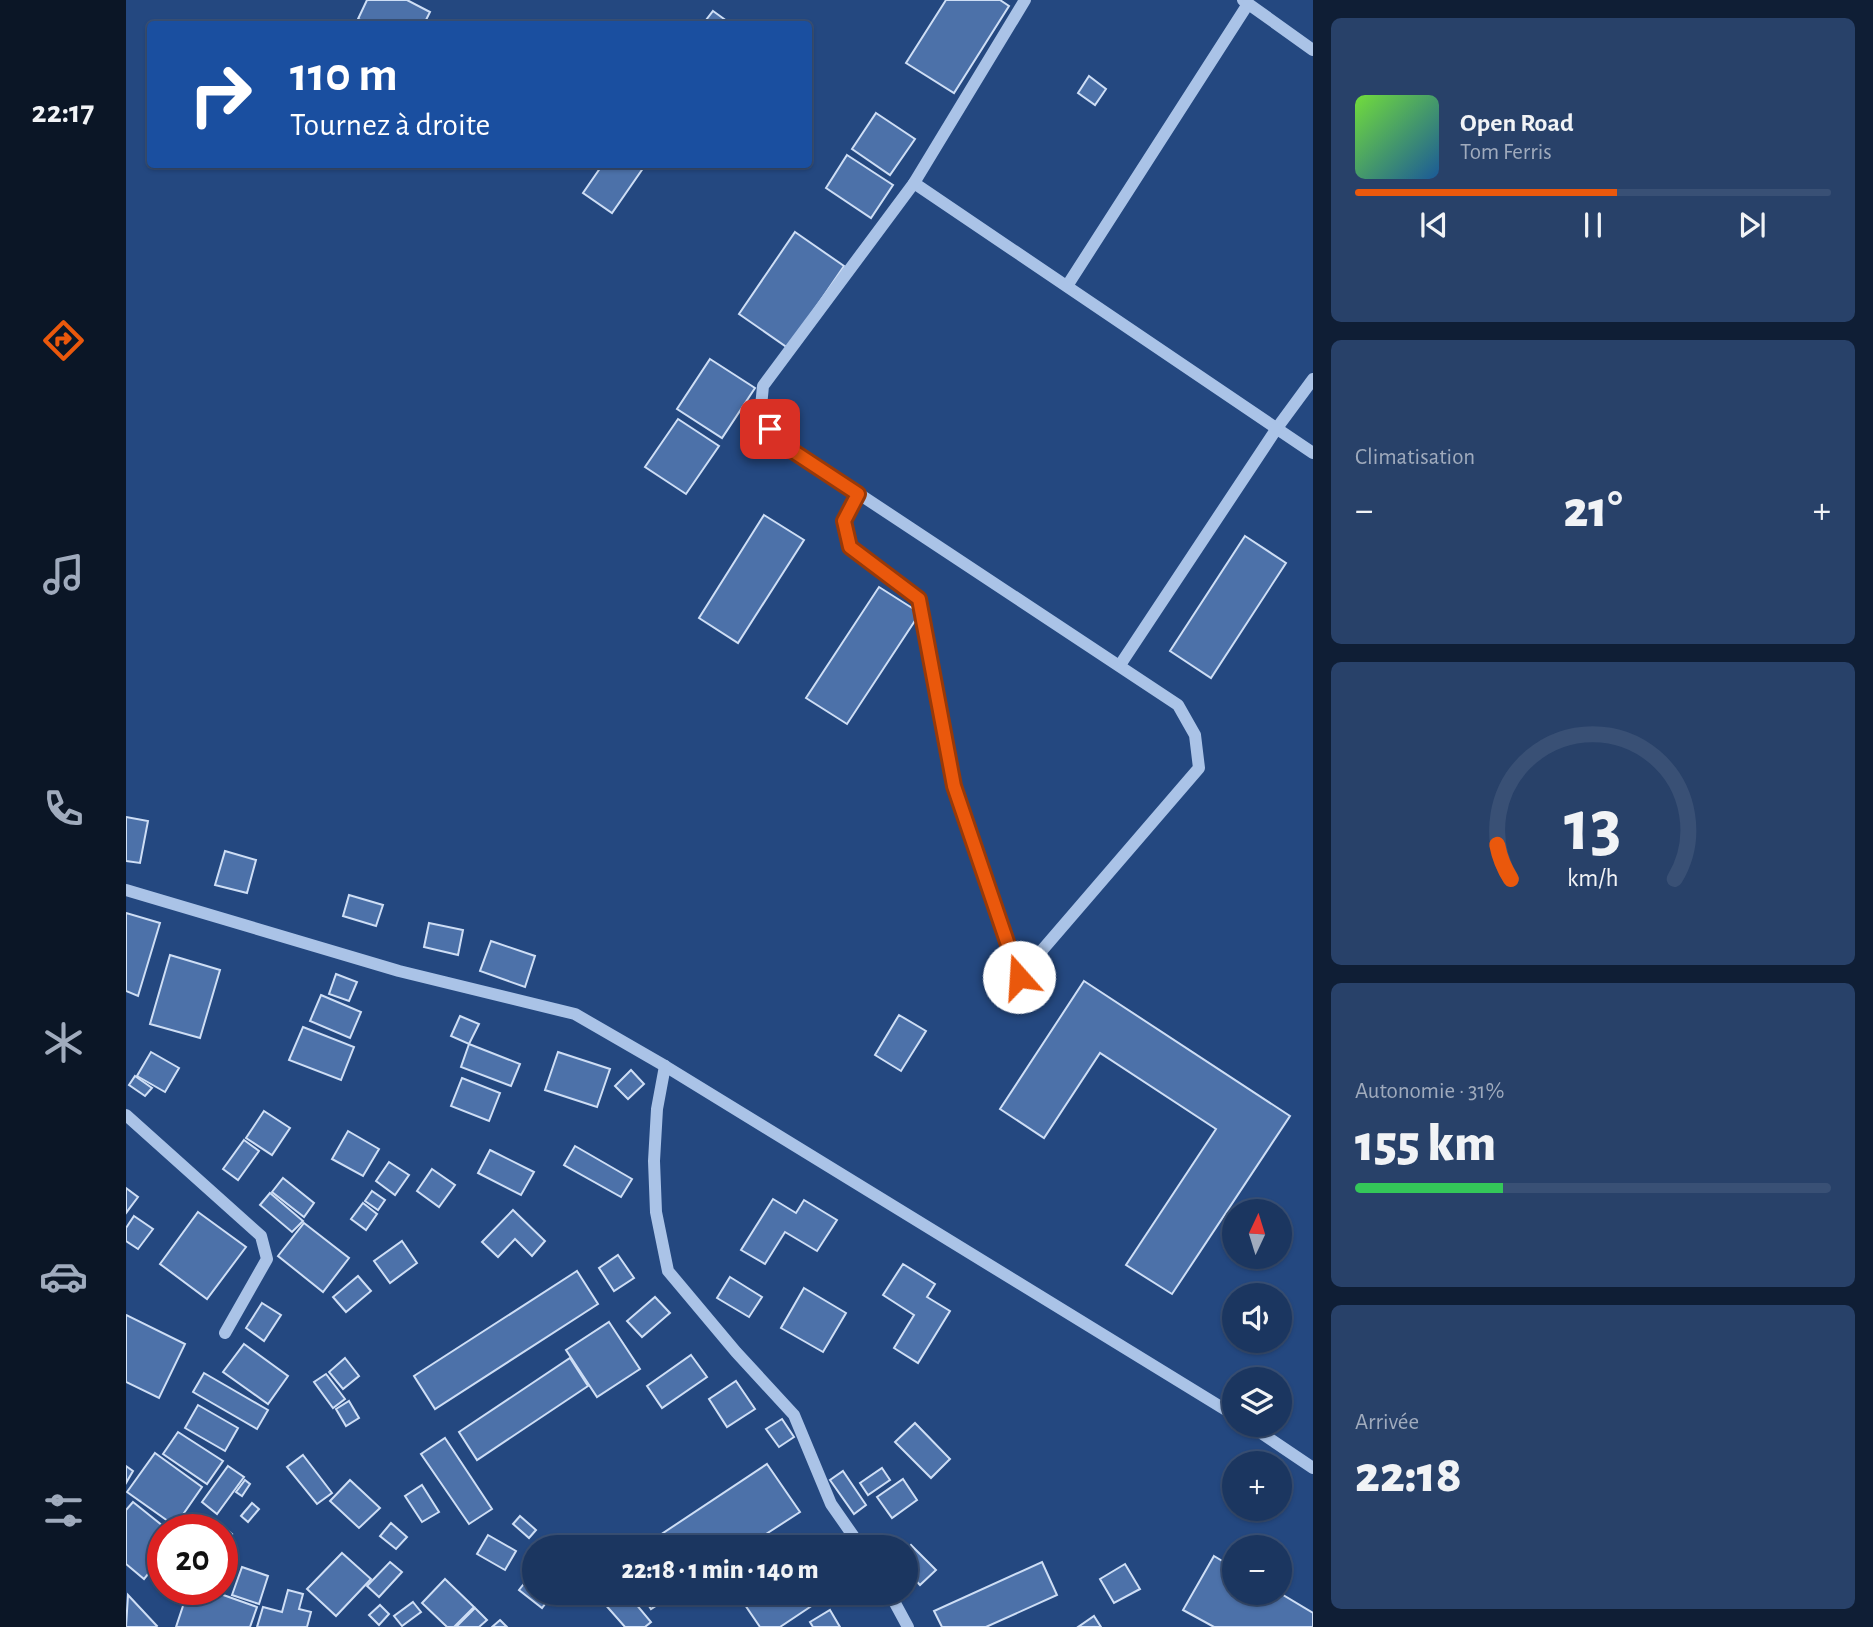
<!DOCTYPE html>
<html lang="fr">
<head>
<meta charset="utf-8">
<style>
	:root { --surface:#1b3660; --page:#284169; --text:#f1f3f6; --muted:#a0abbd; --line:#395075; --accent:#ea580c }
	body { margin:0; font-family:"Alegreya Sans",sans-serif; background:var(--page); color:var(--text); height:100vh; display:flex; flex-direction:column; font-size:26px; white-space:nowrap }
	* { box-sizing:border-box; margin:0 }
	p { font-size:23px; color:var(--muted) }
	.icon { flex:none; width:38px; height:38px; fill:none; stroke:currentColor; stroke-width:2; stroke-linecap:round; stroke-linejoin:round }
	.map { position:relative; flex:1; overflow:hidden }
	.panel { display:flex; flex-direction:column; gap:18px; padding:18px; background:#0f1e35; width:560px }
	.panel>* { flex:none }
	.top-card { position:absolute; left:21px; top:21px; width:665px; height:147px; border-radius:7px; box-shadow:0 2px 5px #0004,0 0 0 2px var(--line); background:#1a4fa0; color:#fff; overflow:hidden }
	.needle { width:46px; rotate:4deg }
	.controls { position:absolute; left:1096px; top:1199px; display:grid; gap:14px }
	.controls a { display:grid; place-items:center; width:70px; height:70px; border-radius:50%; background:var(--surface); box-shadow:0 2px 5px #0004,0 0 0 2px var(--line); font-size:35px }
	.speed { position:absolute; left:21px; top:1514px; display:flex; gap:14px; font-size:35px; font-weight:700; text-align:center }
	.speed>* { display:grid; place-content:center; width:91px; height:91px; border-radius:50%; background:var(--surface); box-shadow:0 2px 5px #0004,0 0 0 2px var(--line); line-height:1 }
	.speed .limit { border:10px solid #d22; background:#fff; color:#111 }
	.pin { position:absolute; display:grid; place-items:center; width:60px; height:60px; color:#fff; margin:-30px; border-radius:14px; box-shadow:0 4px 10px #0006 }
	.me { position:absolute; width:77px; margin:-38px; rotate:341deg; stroke-linejoin:round; filter:drop-shadow(0 0 5px #0008) }
	.turn { display:flex; align-items:center; gap:24px; height:147px; padding:0 28px; font-size:32px }
	.turn .icon { width:91px; height:91px; stroke-width:2.5 }
	.turn b { display:block; font-size:49px; line-height:60px }
	.big { font-size:52px; font-weight:800; line-height:1.1 }
	.panel .card { flex:1; display:flex; flex-direction:column; justify-content:center; gap:10px; min-width:0; padding:0 24px; border-radius:10px; background:var(--page) }
	.panel .dial { align-items:center; gap:0 }
	.dial svg { height:182px; overflow:visible; fill:none; stroke:var(--line); stroke-width:7; stroke-linecap:round; text-anchor:middle }
	.dial text { fill:var(--text); stroke:none }
	.song { display:flex; align-items:center; gap:21px }
	.cover { width:84px; height:84px; border-radius:10px; background:linear-gradient(135deg,hsl(100 70% 55%),hsl(210 70% 35%)) }
	.played { height:7px; border-radius:4px; background:linear-gradient(90deg,var(--accent) 55%,var(--line) 55%) }
	.keys { display:flex; justify-content:space-around; direction:ltr }
	.heat { display:flex; justify-content:space-between; align-items:center; font-size:38px; direction:ltr }
	.charge { height:10px; border-radius:5px; background:linear-gradient(90deg,#34c759 31%,var(--line) 0) }
	.trip { position:absolute; left:396px; top:1535px; width:396px; height:70px; border-radius:35px; background:var(--surface); box-shadow:0 2px 5px #0004,0 0 0 2px var(--line); font-weight:800; line-height:70px; text-align:center }
	main { display:flex; flex:1; min-height:0 }
	.dock { display:flex; flex-direction:column; width:126px; justify-content:space-around; align-items:center; background:#0b1626; color:var(--muted) }
	.dock .icon { width:49px; height:49px }
	.dock .on { color:var(--accent) }
	.dock b { font-size:32px; color:var(--text) }
	.map>svg:first-child { display:block }
</style>
</head>
<body>
<main>
<nav class="dock">
<b>22:17</b>
<svg class="icon on" aria-label="directions" viewBox="0 0 24 24"><path d="M12 3l9 9-9 9-9-9zM9 14v-3h6M13 9l2 2-2 2"/></svg>
<svg class="icon" aria-label="music" viewBox="0 0 24 24"><path d="M9 18V5l10-2v13"/><circle cx="6" cy="18" r="3"/><circle cx="16" cy="16" r="3"/></svg>
<svg class="icon" aria-label="phone" viewBox="0 0 24 24"><path d="M5 4h4l2 5-3 2q2 4 5 5l2-3 5 2v4C11 20 4 13 5 4z"/></svg>
<svg class="icon" aria-label="climate" viewBox="0 0 24 24"><path d="M12 3v18M4 7l16 10M4 17L20 7"/></svg>
<svg class="icon" aria-label="car" viewBox="0 0 24 24"><path d="M5 17H2v-5l4-1 3-4h7l3 4 3 1v5h-3M9 17h6M6 11h13"/><circle cx="7" cy="17" r="2"/><circle cx="17" cy="17" r="2"/></svg>
<svg class="icon" aria-label="filters" viewBox="0 0 24 24"><path d="M4 7h16M4 17h16"/><circle cx="9" cy="7" r="2"/><circle cx="15" cy="17" r="2"/></svg>
</nav>
<div class="map">
<svg width="1187" height="1627" viewBox="0 0 1187 1627">
	<rect width="100%" height="100%" fill="#244880"/>
	<g fill="#4c71a9" stroke="#cedef5" stroke-width="2">
		<polygon points="241,0 281,0 304,12 298,24 244,24 232,19"/>
		<polygon points="820,0 874,0 883,6 828,93 780,63"/>
		<polygon points="587,11 605,24 577,24"/>
		<polygon points="963,76 980,89 969,105 952,93"/>
		<polygon points="750,113 789,139 764,175 726,149"/>
		<polygon points="721,155 767,185 745,218 700,188"/>
		<polygon points="477,164 520,164 486,213 457,193"/>
		<polygon points="669,232 718,266 662,348 613,314"/>
		<polygon points="584,359 629,388 596,438 551,409"/>
		<polygon points="552,419 593,446 560,494 519,467"/>
		<polygon points="638,515 678,540 612,643 573,618"/>
		<polygon points="1119,536 1160,563 1085,678 1044,651"/>
		<polygon points="753,587 794,613 721,724 680,698"/>
		<polygon points="0,817 22,821 14,863 0,861"/>
		<polygon points="99,851 130,860 121,893 89,885"/>
		<polygon points="223,895 257,905 250,926 217,916"/>
		<polygon points="0,913 34,923 12,996 0,991"/>
		<polygon points="303,923 337,930 332,955 298,947"/>
		<polygon points="365,941 409,956 399,987 354,971"/>
		<polygon points="44,955 94,970 74,1038 24,1024"/>
		<polygon points="210,974 231,982 223,1001 203,994"/>
		<polygon points="958,981 1164,1116 1046,1294 1000,1265 1090,1129 974,1053 918,1138 874,1109"/>
		<polygon points="195,995 235,1012 224,1038 184,1021"/>
		<polygon points="773,1015 800,1031 775,1071 749,1055"/>
		<polygon points="334,1016 353,1024 343,1044 325,1036"/>
		<polygon points="177,1027 228,1047 215,1080 163,1060"/>
		<polygon points="343,1044 394,1064 385,1086 335,1067"/>
		<polygon points="25,1052 53,1068 39,1092 11,1076"/>
		<polygon points="432,1052 484,1069 471,1107 419,1090"/>
		<polygon points="505,1070 518,1084 502,1099 489,1086"/>
		<polygon points="9,1076 26,1088 19,1096 3,1085"/>
		<polygon points="336,1078 374,1093 363,1121 325,1106"/>
		<polygon points="138,1111 164,1128 146,1155 120,1138"/>
		<polygon points="222,1131 253,1149 237,1176 206,1159"/>
		<polygon points="118,1140 133,1151 112,1180 97,1169"/>
		<polygon points="449,1146 506,1179 495,1197 438,1165"/>
		<polygon points="364,1150 408,1172 395,1195 352,1173"/>
		<polygon points="263,1162 283,1175 269,1195 250,1181"/>
		<polygon points="306,1169 329,1185 313,1207 291,1191"/>
		<polygon points="157,1178 188,1203 178,1217 146,1192"/>
		<polygon points="0,1188 12,1197 0,1213"/>
		<polygon points="246,1191 259,1200 252,1210 239,1201"/>
		<polygon points="144,1193 177,1221 166,1232 134,1205"/>
		<polygon points="647,1199 670,1213 678,1200 711,1220 691,1251 659,1232 639,1264 615,1250"/>
		<polygon points="237,1203 251,1214 240,1230 225,1219"/>
		<polygon points="387,1210 419,1241 406,1256 389,1239 372,1257 356,1242"/>
		<polygon points="72,1212 120,1247 81,1299 34,1264"/>
		<polygon points="8,1216 27,1229 12,1249 0,1241 0,1228"/>
		<polygon points="178,1223 223,1258 197,1292 152,1256"/>
		<polygon points="276,1241 291,1263 264,1283 248,1261"/>
		<polygon points="492,1255 508,1278 488,1291 473,1268"/>
		<polygon points="777,1264 809,1284 801,1297 824,1311 792,1363 768,1348 788,1315 757,1295"/>
		<polygon points="451,1271 472,1304 309,1409 288,1376"/>
		<polygon points="232,1276 245,1291 220,1312 207,1297"/>
		<polygon points="604,1277 636,1297 623,1317 591,1298"/>
		<polygon points="678,1288 720,1313 697,1352 655,1328"/>
		<polygon points="529,1297 544,1313 516,1337 501,1321"/>
		<polygon points="136,1303 155,1315 138,1341 120,1328"/>
		<polygon points="0,1315 59,1344 33,1398 0,1382"/>
		<polygon points="483,1322 514,1369 471,1397 440,1350"/>
		<polygon points="118,1344 162,1376 142,1404 97,1372"/>
		<polygon points="565,1355 581,1377 536,1408 521,1386"/>
		<polygon points="219,1358 233,1376 217,1389 203,1372"/>
		<polygon points="444,1358 462,1386 351,1460 333,1432"/>
		<polygon points="78,1373 142,1410 131,1429 67,1392"/>
		<polygon points="200,1374 219,1399 207,1408 188,1382"/>
		<polygon points="610,1381 629,1409 601,1427 583,1399"/>
		<polygon points="223,1401 233,1418 220,1426 210,1409"/>
		<polygon points="72,1405 112,1428 99,1451 59,1428"/>
		<polygon points="656,1419 668,1437 653,1447 640,1429"/>
		<polygon points="789,1423 824,1459 805,1478 769,1442"/>
		<polygon points="52,1432 97,1461 81,1484 37,1454"/>
		<polygon points="319,1438 366,1509 343,1524 295,1454"/>
		<polygon points="29,1453 76,1487 49,1526 1,1492"/>
		<polygon points="177,1455 206,1493 191,1504 161,1467"/>
		<polygon points="641,1464 674,1512 620,1547 516,1547"/>
		<polygon points="0,1466 7,1471 0,1483"/>
		<polygon points="102,1466 118,1477 91,1514 76,1502"/>
		<polygon points="756,1468 764,1480 742,1495 734,1483"/>
		<polygon points="717,1471 740,1505 728,1514 704,1480"/>
		<polygon points="777,1479 791,1500 766,1518 751,1497"/>
		<polygon points="119,1480 124,1484 116,1496 110,1492"/>
		<polygon points="224,1480 254,1508 233,1528 204,1501"/>
		<polygon points="296,1485 313,1512 296,1522 279,1496"/>
		<polygon points="7,1502 42,1530 37,1530 37,1556 18,1579 0,1564 0,1510"/>
		<polygon points="126,1503 133,1509 122,1522 115,1516"/>
		<polygon points="394,1516 410,1530 403,1538 387,1524"/>
		<polygon points="94,1523 106,1534 97,1544 96,1530 89,1530"/>
		<polygon points="265,1523 281,1537 270,1549 254,1536"/>
		<polygon points="362,1535 390,1551 379,1570 351,1554"/>
		<polygon points="785,1545 810,1570 794,1585 779,1569 779,1551"/>
		<polygon points="216,1553 245,1579 210,1616 181,1589"/>
		<polygon points="1088,1556 1108,1568 1108,1592 1152,1592 1187,1613 1187,1627 1088,1627 1057,1610"/>
		<polygon points="264,1562 276,1572 253,1597 241,1586"/>
		<polygon points="916,1562 931,1595 860,1627 816,1627 808,1611"/>
		<polygon points="999,1564 1014,1589 988,1603 974,1579"/>
		<polygon points="116,1567 142,1576 133,1604 106,1595"/>
		<polygon points="408,1571 408,1592 428,1592 416,1608 393,1590"/>
		<polygon points="319,1579 348,1607 328,1627 321,1627 296,1603"/>
		<polygon points="162,1590 177,1594 173,1609 185,1612 181,1627 131,1627 137,1607 156,1612"/>
		<polygon points="86,1591 131,1607 124,1627 50,1627 61,1594 83,1602"/>
		<polygon points="487,1592 500,1592 525,1622 519,1627 499,1627 477,1602"/>
		<polygon points="514,1592 551,1592 525,1609"/>
		<polygon points="632,1592 679,1592 687,1605 654,1627 634,1627 617,1602"/>
		<polygon points="703,1592 717,1592 707,1599"/>
		<polygon points="2,1595 31,1626 30,1627 0,1627"/>
		<polygon points="287,1602 295,1612 276,1626 268,1616"/>
		<polygon points="254,1605 263,1614 253,1625 243,1615"/>
		<polygon points="349,1608 361,1620 353,1627 330,1627"/>
		<polygon points="704,1610 714,1627 687,1627 684,1622"/>
		<polygon points="968,1616 975,1627 952,1627"/>
		<polygon points="374,1620 381,1627 366,1627"/>
	</g>
	<g fill="none" stroke-linecap="round" stroke-linejoin="round">
		<g stroke="#aac3e7" stroke-width="12">
			<polyline points="1117,0 1187,50"/>
			<polyline points="788,183 1187,453"/>
			<polyline points="941,286 1122,4"/>
			<polyline points="732,493 718,521 724,547 793,599 828,786 893,977 1073,768 1069,735 1052,705 653,441 634,417 637,386 788,183 899,0"/>
			<polyline points="994,665 1151,428 1187,379"/>
			<polyline points="0,890 273,971 449,1014 539,1066 1108,1415"/>
			<polyline points="539,1066 531,1109 528,1161 530,1212 542,1271 610,1352 668,1415 705,1504 735,1547"/>
			<polyline points="0,1115 135,1236 141,1259 99,1333"/>
			<polyline points="1122,1424 1187,1468"/>
			<polyline points="763,1592 782,1627"/>
		</g>
	</g>
	<g fill="none" stroke-linecap="round" stroke-linejoin="round">
		<defs>
			<polyline id="route" points="644,429 653,442 732,494 718,521 724,547 793,599 828,786 893,977"/>
		</defs>
		<use href="#route" stroke="#983908" stroke-width="18"/>
		<use href="#route" stroke="#ea580c" stroke-width="12"/>
	</g>
</svg>
<div class="controls">
<a><svg class="needle" viewBox="-14 -14 28 28"><path d="M0-13l5 13h-10z" fill="#e53935"/><path d="M0 13l5-13h-10z" fill="#a0abbd"/></svg></a>
<a><svg class="icon" aria-label="sound" viewBox="0 0 24 24"><path d="M4 9h4l5-4v14l-5-4H4zM17 9q2 3 0 6"/></svg></a>
<a><svg class="icon" aria-label="layers" viewBox="0 0 24 24"><path d="M12 4l9 5-9 5-9-5zM3 14l9 5 9-5"/></svg></a>
<a>+</a>
<a>−</a>
</div>
<div class="speed"><div class="limit">20</div></div>
<div class="pin" style="left:644px;top:429px;background:#d93025"><svg class="icon" aria-label="arrive" viewBox="0 0 24 24"><path d="M6 21V4h12l-3 4 3 4H6"/></svg></div>
<svg class="me" style="left:893px;top:977px" viewBox="-20 -20 40 40"><circle r="19" fill="#fff"/><path d="M0-13L10 11 0 6-10 11z" fill="#ea580c"/></svg>
<div class="trip">22:18 · 1 min · 140 m</div>
<div class="top-card">
<div class="turn"><svg class="icon" aria-label="right" viewBox="0 0 24 24"><path d="M7 20v-9h11M14 6l5 5-5 5"/></svg><div><b>110 m</b>Tournez à droite</div></div>
</div>
</div>
<section class="panel">
<div class="card">
<div class="song"><i class="cover"></i><div><b>Open Road</b><p>Tom Ferris</p></div></div>
<div class="played"></div>
<div class="keys"><svg class="icon" aria-label="previous" viewBox="0 0 24 24"><path d="M18 5L8 12l10 7zM5 5v14"/></svg><svg class="icon" aria-label="pause" viewBox="0 0 24 24"><path d="M8 5v14M16 5v14"/></svg><svg class="icon" aria-label="next" viewBox="0 0 24 24"><path d="M6 5l10 7-10 7zM19 5v14"/></svg></div>
</div>
<div class="card"><p>Climatisation</p>
<div class="heat"><a>−</a><b class="big">21°</b><a>+</a></div>
</div>
<div class="card dial"><svg viewBox="0 0 100 80">
<path d="M14 69A42 42 0 1 1 86 69"/>
<path d="M14 69A42 42 0 0 1 8 54" stroke="#ea580c"/>
<text x="50" y="56" font-size="32" font-weight="700">13</text>
<text x="50" y="72" font-size="11">km/h</text>
</svg></div>
<div class="card"><p>Autonomie · 31%</p><b class="big">155 km</b><div class="charge"></div></div>
<div class="card"><p>Arrivée</p><b class="big">22:18</b></div>
</section>
</main>
</body>
</html>
